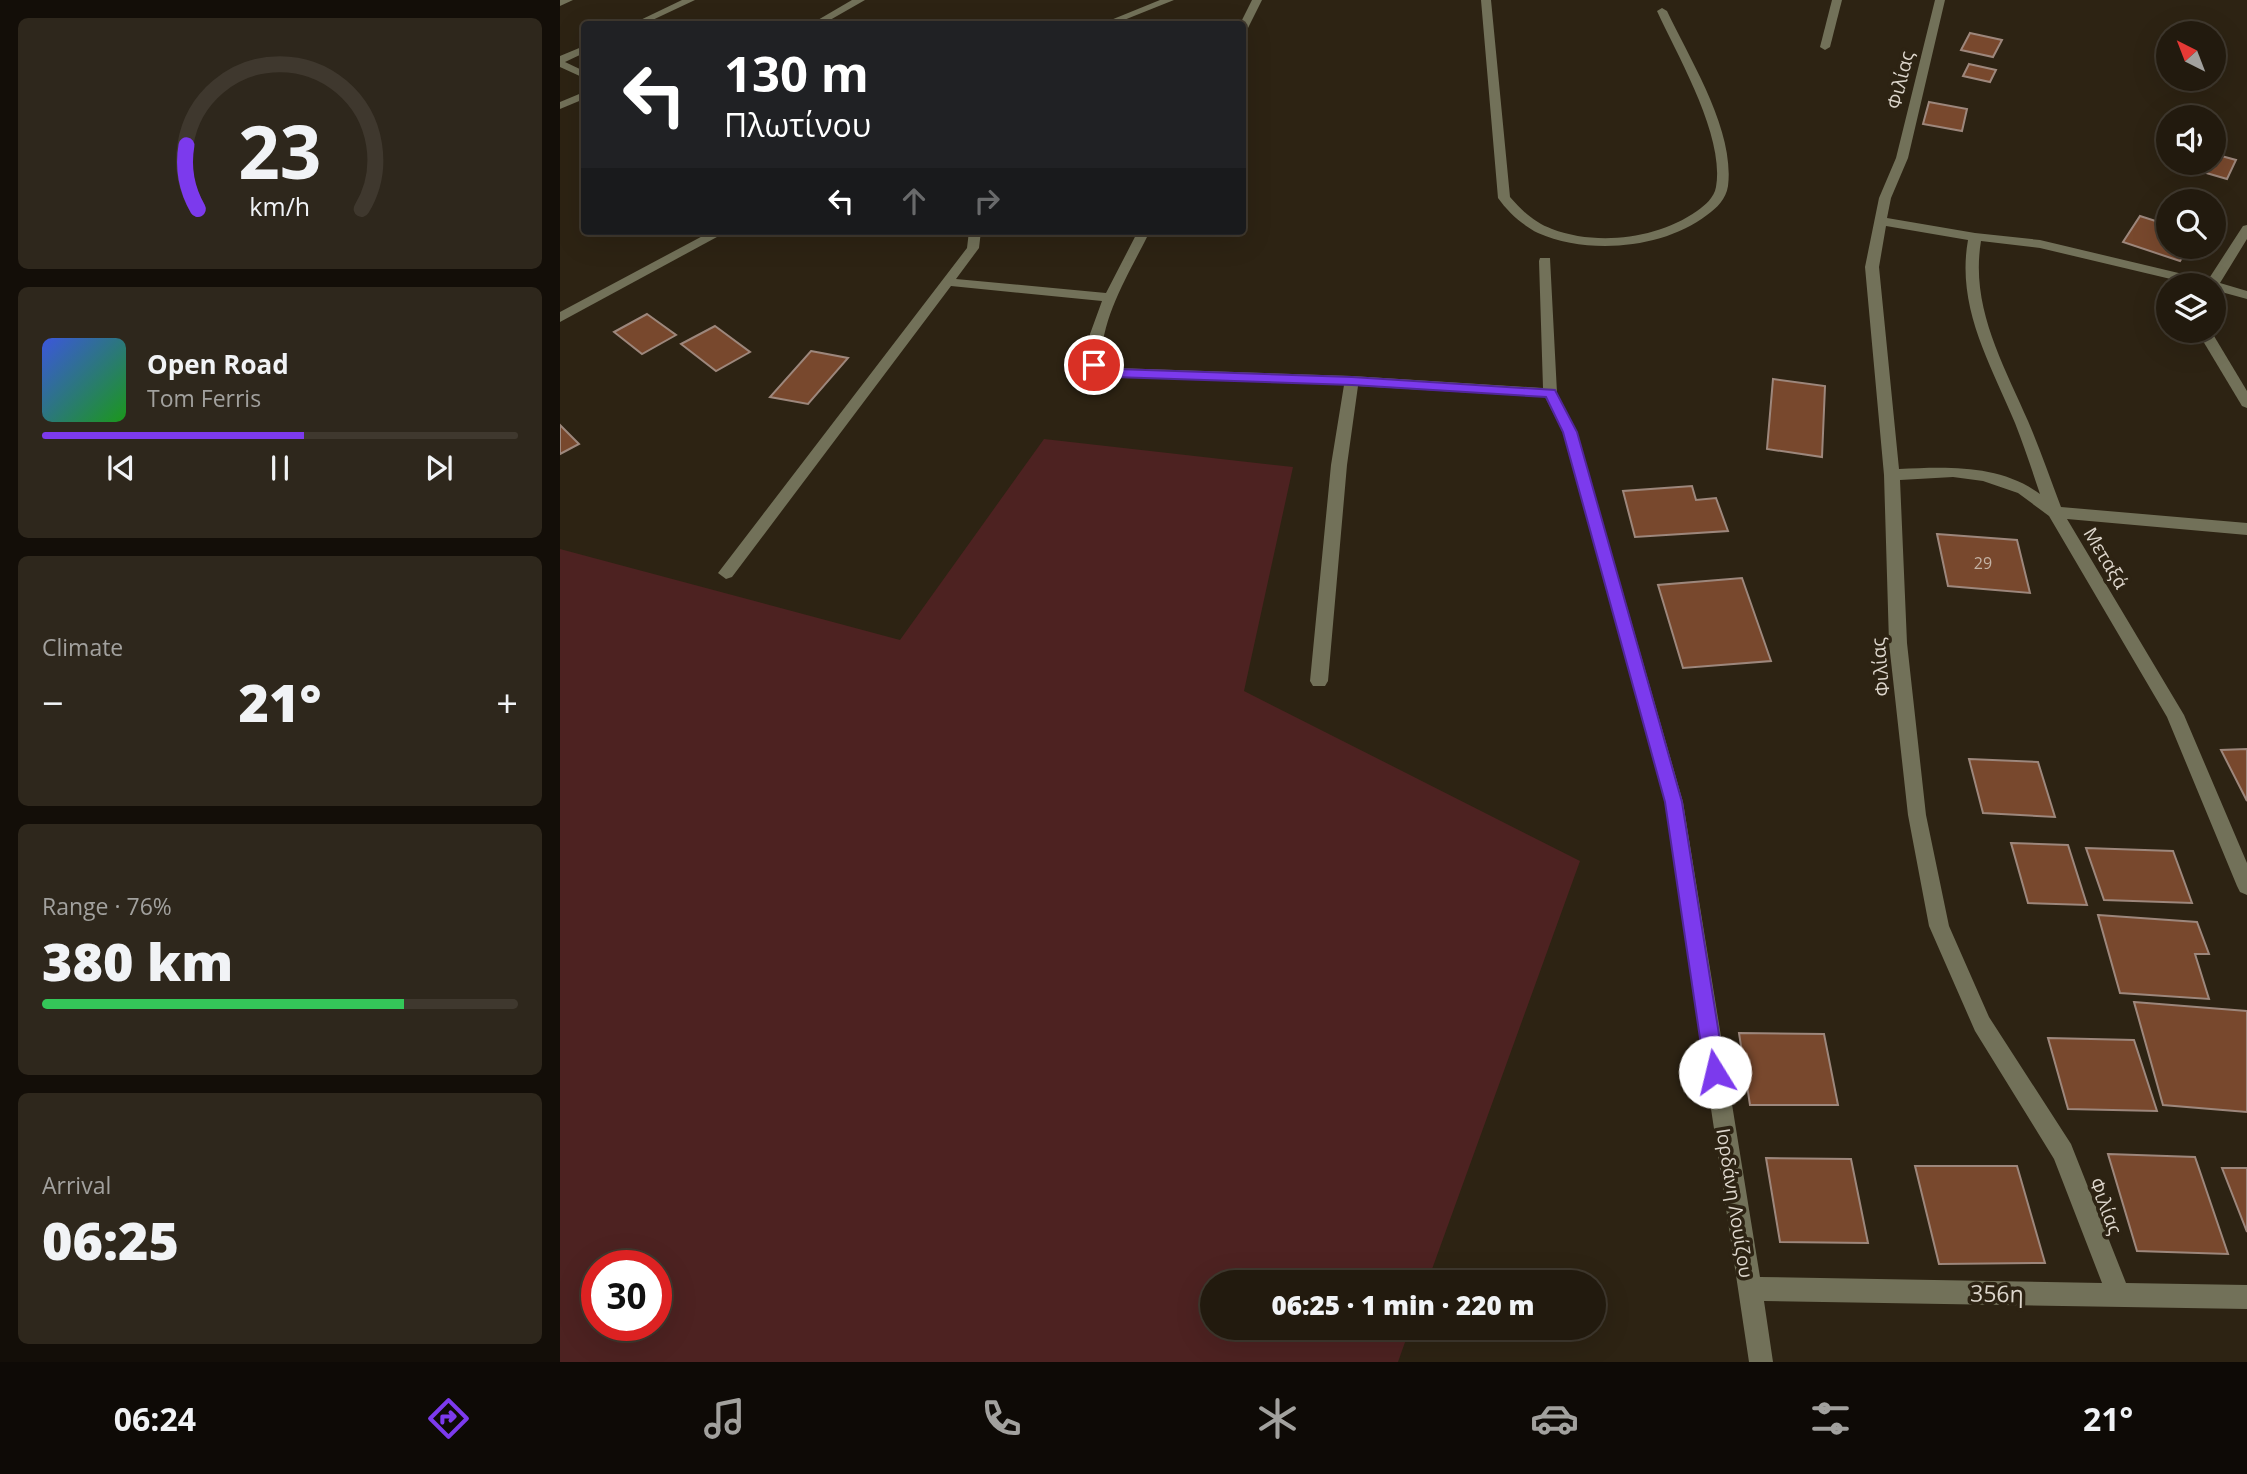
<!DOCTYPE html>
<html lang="en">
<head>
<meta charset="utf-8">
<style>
	:root { --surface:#221a0e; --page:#2e271c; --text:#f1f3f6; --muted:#a2a19e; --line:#3f382e; --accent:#7c3aed }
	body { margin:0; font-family:"Open Sans",sans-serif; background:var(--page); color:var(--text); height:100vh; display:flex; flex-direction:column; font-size:26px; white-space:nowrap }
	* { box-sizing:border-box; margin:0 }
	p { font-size:23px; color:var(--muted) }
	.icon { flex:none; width:38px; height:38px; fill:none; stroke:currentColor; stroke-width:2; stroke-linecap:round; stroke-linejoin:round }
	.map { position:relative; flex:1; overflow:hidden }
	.side { display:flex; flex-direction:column; gap:18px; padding:18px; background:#130e08; width:560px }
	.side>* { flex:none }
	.top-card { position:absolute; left:21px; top:21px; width:665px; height:214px; border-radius:7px; box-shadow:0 7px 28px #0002,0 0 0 2px var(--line); background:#202124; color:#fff; overflow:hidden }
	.needle { width:46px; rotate:318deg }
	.fabs { position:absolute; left:1596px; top:21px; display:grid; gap:14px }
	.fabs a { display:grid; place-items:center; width:70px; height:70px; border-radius:50%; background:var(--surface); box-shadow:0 7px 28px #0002,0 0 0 2px var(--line); font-size:35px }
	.speed { position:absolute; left:21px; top:1250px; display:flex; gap:14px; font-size:35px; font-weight:700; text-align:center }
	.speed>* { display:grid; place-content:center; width:91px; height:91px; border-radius:50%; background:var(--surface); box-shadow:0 7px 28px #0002,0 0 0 2px var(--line); line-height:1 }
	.speed .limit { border:10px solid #d22; background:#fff; color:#111 }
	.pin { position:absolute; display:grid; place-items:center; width:60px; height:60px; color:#fff; margin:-30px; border:4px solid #fff; border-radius:50%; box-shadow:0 2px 7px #0007 }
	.me { position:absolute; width:77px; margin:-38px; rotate:351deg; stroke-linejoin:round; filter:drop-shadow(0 0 5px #0008) }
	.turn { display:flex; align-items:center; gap:24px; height:147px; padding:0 28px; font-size:32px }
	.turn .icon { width:91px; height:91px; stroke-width:2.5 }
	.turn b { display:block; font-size:49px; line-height:60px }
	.lanes { display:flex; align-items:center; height:66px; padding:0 28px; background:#0003; justify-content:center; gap:35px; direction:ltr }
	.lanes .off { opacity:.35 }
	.big { font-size:52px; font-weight:800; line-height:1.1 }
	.side .widget { flex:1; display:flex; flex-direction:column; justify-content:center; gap:10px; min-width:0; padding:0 24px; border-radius:10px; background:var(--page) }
	.side .dial { align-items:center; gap:0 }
	.dial svg { height:182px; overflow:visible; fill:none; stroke:var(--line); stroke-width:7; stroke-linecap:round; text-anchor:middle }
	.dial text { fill:var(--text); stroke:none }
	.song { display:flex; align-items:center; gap:21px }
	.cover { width:84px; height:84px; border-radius:10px; background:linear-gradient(135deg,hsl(230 70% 55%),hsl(120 70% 35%)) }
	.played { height:7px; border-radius:4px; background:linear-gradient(90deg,var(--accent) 55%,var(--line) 55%) }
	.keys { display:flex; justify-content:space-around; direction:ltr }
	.heat { display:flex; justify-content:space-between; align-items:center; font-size:38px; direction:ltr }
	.charge { height:10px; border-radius:5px; background:linear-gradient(90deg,#34c759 76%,var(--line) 0) }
	.trip { position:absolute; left:640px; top:1270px; width:406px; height:70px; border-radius:35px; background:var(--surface); box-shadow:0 7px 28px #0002,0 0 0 2px var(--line); font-weight:800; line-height:70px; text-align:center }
	.tab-bar { display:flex; height:112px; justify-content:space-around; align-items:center; background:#0e0a06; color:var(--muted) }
	.tab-bar .icon { width:49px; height:49px }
	.tab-bar .selected { color:var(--accent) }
	.tab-bar b { font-size:32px; color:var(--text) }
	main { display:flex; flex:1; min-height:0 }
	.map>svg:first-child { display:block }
</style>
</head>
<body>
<main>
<section class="side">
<div class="widget dial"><svg viewBox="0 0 100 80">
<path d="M14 69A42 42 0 1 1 86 69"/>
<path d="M14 69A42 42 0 0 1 9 41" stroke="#7c3aed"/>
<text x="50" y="56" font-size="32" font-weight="700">23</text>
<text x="50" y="72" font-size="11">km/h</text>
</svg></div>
<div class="widget">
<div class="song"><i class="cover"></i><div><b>Open Road</b><p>Tom Ferris</p></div></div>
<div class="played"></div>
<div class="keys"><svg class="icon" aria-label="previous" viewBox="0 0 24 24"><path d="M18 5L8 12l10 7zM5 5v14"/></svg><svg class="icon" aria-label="pause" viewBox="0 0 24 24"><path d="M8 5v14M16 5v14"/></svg><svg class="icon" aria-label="next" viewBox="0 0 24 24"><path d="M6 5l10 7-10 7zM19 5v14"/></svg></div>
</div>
<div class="widget"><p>Climate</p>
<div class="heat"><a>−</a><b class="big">21°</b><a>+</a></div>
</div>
<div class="widget"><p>Range · 76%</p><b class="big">380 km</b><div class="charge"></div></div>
<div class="widget"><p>Arrival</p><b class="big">06:25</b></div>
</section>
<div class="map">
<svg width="1687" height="1362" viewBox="0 0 1687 1362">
	<rect width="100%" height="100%" fill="#2d2313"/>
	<path fill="#4d2221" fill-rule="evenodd" d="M484,439l249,28 -49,224 336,170 -153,422h-214v45h197l-12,34h-838v-813l340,91zM37,1265h59v60h-59z"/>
	<g fill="#78482d" stroke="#9d877c" stroke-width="2">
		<polygon points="1410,33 1442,40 1433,57 1401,50"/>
		<polygon points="1409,64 1436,70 1430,82 1403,76"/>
		<polygon points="1369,102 1407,109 1402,131 1363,124"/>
		<polygon points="1654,154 1676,160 1667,179 1612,163 1654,163"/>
		<polygon points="1580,216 1608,225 1608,247 1629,247 1620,261 1563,242"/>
		<polygon points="87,314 116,335 82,354 54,332"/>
		<polygon points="155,326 190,352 156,371 121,344"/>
		<polygon points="251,351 288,358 248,404 210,397"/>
		<polygon points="1213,379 1265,386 1262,457 1207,449"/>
		<polygon points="0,425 19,444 0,454"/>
		<polygon points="1132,486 1136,500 1156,498 1168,531 1075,537 1063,491"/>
		<polygon points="1377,534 1457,540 1470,593 1388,586"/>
		<polygon points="1182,578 1211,661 1123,668 1098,585"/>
		<polygon points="1687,749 1687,801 1661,750"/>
		<polygon points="1409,759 1478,762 1495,817 1423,813"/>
		<polygon points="1451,843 1508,845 1527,905 1468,903"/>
		<polygon points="1526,848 1613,851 1632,903 1544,900"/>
		<polygon points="1538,915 1637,922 1649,954 1635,954 1649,999 1560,993"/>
		<polygon points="1574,1002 1687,1011 1687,1112 1603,1105"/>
		<polygon points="1179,1033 1264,1034 1278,1105 1190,1105"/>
		<polygon points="1488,1038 1574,1040 1597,1111 1508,1109"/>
		<polygon points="1548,1154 1635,1157 1668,1254 1577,1251"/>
		<polygon points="1206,1158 1291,1159 1308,1243 1220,1242"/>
		<polygon points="1355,1166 1457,1166 1485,1263 1379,1264"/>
		<polygon points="1662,1168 1687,1168 1687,1232"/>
	</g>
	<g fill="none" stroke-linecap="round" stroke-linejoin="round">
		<g fill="#727159" fill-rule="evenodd">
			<polygon points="0,0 13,0 0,6"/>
			<polygon points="122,0 135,0 84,24 72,24"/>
			<polygon points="292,0 305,0 263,24 251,24"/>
			<polygon points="600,0 614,0 554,24 541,24"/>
			<polygon points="692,0 702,0 687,30 682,33 682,24 680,24"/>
			<path d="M921,0h10l19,197c12,14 25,26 42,32 45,17 105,10 145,-18 8,-6 17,-13 19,-24 9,-51 -38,-130 -59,-176l5,-3 5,3c23,49 68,119 61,175 -2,13 -11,22 -21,29 -44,34 -119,40 -169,18 -16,-8 -30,-21 -40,-35z"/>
			<polygon points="1272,0 1282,0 1270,47 1265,50 1260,47"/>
			<path d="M1375,0h10l-37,158 -17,40 -4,20 88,15 65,7 168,40 35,-54 4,-1v14l-27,44 27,8v8l-33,-9v-5h-18l-156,-37 -59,-7c-11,66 22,122 47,180 12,28 22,57 33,86l186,16v12l-180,-16 117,196 63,148v32l-7,-3 -3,-6 -70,-169 -118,-201 -31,-23 -35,-12 -30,-4 -53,3 7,163 19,172 23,111 40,91 82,127 55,139 121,2v24l-483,-8 9,61h-24l-84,-560 -102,-370 -18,-35 -187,-11 -11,79 -19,216 -3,5h-12l-3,-5 21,-216 13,-80 -235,-9 -22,-11 3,-31 12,-33 -151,-15 -219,291 -6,2 -8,-6 249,-325 2,-17h12l-2,17 -23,31 150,14 32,-62h12c-20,41 -49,85 -49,132l15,5 236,8 191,12 -4,-127 1,-3h10l7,135 20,39 106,370 77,475 342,6 -48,-124 -79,-128 -46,-105 -21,-111 -19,-172 -5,-168 -19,-208 14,-69 17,-40zM1326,226l82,14c-12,67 22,123 47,183 9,23 17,47 25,71 -41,-30 -93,-27 -141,-25l-20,-202z"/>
			<polygon points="24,46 24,53 5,62 24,71 24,78 0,67 0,56"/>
			<polygon points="24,92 24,99 0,109 0,102"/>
			<polygon points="152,231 168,231 0,322 0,312"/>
			<polygon points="1637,331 1651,331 1687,391 1687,408 1682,406"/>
		</g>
	</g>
	<polygon fill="#7c3aed" stroke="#51269a" stroke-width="2" points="534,361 556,369 792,377 995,390 1017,432 1122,802 1165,1072 1162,1079 1155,1082 1148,1079 1145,1072 1105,802 1003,432 986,397 792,385 554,377 530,368 528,365"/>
	<g text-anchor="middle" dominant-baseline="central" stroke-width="7" stroke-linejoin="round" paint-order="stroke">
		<g font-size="16" fill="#c4b2a4">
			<text x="1423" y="563">29</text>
		</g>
		<g font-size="19" fill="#ddd6cc" stroke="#2d2313">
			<text transform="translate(1340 80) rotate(-76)">Φιλίας</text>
			<text transform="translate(1546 558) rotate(59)">Μεταξά</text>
			<text transform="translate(1320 667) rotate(-95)">Φιλίας</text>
			<text transform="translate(1175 1203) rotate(81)">Ιορδάνη Λουίζου</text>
			<text transform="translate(1546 1206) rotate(69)">Φιλίας</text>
		</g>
		<g font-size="23" fill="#ddd6cc" stroke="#2d2313">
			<text transform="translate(1437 1293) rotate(1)">356η</text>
		</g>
	</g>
</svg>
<div class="fabs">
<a><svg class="needle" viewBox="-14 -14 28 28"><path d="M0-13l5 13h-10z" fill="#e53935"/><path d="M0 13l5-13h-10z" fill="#a2a19e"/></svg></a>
<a><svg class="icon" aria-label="sound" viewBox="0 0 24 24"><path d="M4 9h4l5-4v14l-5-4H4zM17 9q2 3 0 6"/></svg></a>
<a><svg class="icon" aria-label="search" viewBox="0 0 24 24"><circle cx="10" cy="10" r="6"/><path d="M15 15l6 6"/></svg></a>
<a><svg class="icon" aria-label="layers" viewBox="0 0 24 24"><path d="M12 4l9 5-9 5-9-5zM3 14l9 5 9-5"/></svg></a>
</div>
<div class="speed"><div class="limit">30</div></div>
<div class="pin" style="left:534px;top:365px;background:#d93025"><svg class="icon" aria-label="arrive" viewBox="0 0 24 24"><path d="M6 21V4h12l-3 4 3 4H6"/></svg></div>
<svg class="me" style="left:1155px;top:1072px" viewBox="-20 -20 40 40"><circle r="19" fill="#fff"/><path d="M0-13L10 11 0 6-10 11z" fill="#7c3aed"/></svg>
<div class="trip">06:25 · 1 min · 220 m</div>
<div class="top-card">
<div class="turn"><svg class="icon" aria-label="left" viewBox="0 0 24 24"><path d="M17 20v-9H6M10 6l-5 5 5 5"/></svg><div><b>130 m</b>Πλωτίνου</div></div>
<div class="lanes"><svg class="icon" aria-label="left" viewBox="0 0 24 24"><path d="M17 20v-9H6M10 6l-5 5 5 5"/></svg><svg class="icon off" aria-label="ahead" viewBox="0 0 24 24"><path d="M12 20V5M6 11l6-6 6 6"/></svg><svg class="icon off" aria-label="right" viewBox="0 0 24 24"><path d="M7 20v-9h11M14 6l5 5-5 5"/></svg></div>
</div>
</div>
</main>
<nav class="tab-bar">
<b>06:24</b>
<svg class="icon selected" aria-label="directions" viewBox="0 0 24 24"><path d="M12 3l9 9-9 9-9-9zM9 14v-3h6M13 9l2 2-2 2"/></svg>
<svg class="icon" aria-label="music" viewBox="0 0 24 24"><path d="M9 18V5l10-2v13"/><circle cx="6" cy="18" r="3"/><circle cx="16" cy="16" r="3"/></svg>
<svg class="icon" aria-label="phone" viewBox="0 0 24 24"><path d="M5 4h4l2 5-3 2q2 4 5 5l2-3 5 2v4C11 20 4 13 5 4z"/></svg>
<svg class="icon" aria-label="climate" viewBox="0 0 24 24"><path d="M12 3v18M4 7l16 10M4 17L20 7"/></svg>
<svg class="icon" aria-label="car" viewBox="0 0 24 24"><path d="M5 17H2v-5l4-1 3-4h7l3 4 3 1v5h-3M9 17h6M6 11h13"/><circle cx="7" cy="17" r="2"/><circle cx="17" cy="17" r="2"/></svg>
<svg class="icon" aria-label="filters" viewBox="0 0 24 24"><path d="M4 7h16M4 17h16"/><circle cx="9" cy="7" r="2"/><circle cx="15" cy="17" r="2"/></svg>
<b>21°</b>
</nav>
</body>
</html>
